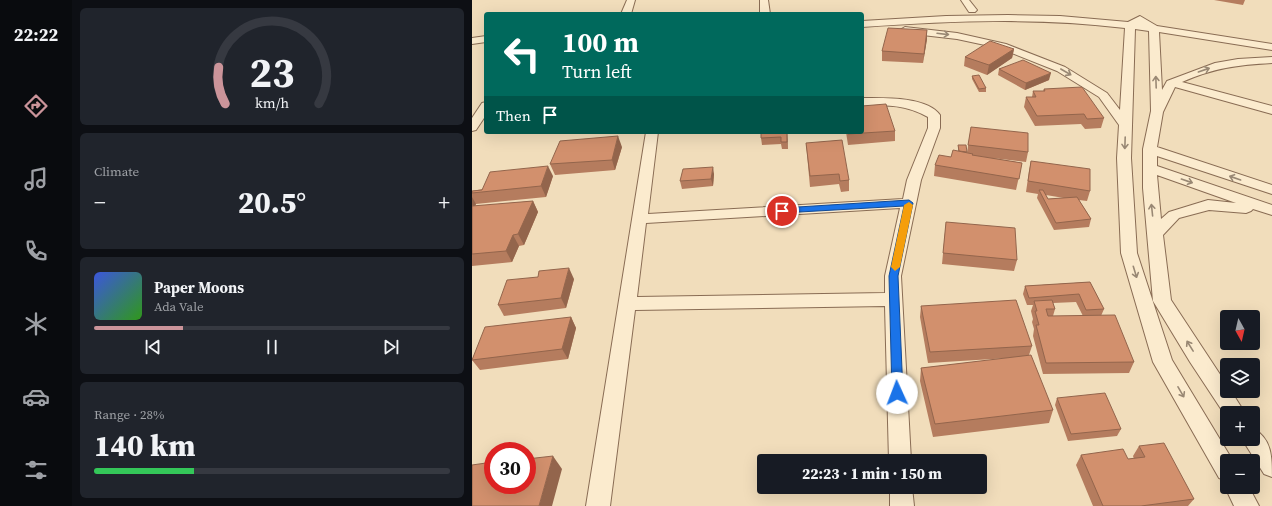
<!DOCTYPE html>
<html lang="en">
<head>
<meta charset="utf-8">
<style>
	:root { --surface:#171b24; --page:#20242c; --text:#f1f3f6; --muted:#9ea1a6; --line:#363941; --accent:#cb949a }
	body { margin:0; font-family:"Source Serif 4",serif; background:var(--page); color:var(--text); height:100vh; display:flex; flex-direction:column; font-size:15px; white-space:nowrap }
	* { box-sizing:border-box; margin:0 }
	p { font-size:13px; color:var(--muted) }
	.icon { flex:none; width:22px; height:22px; fill:none; stroke:currentColor; stroke-width:2; stroke-linecap:round; stroke-linejoin:round }
	.map { position:relative; flex:1; overflow:hidden }
	.drawer { display:flex; flex-direction:column; gap:8px; padding:8px; background:#0d0f14; width:400px }
	.drawer>* { flex:none }
	.banner { position:absolute; left:12px; top:12px; width:380px; height:122px; border-radius:4px; box-shadow:0 4px 16px #0002; background:#00695c; color:#fff; overflow:hidden }
	.needle { width:26px; rotate:172deg }
	.controls { position:absolute; left:748px; top:310px; display:grid; gap:8px }
	.controls a { display:grid; place-items:center; width:40px; height:40px; border-radius:4px; background:var(--surface); box-shadow:0 4px 16px #0002; font-size:20px }
	.speed { position:absolute; left:12px; top:442px; display:flex; gap:8px; font-size:20px; font-weight:700; text-align:center }
	.speed>* { display:grid; place-content:center; width:52px; height:52px; border-radius:50%; background:var(--surface); box-shadow:0 4px 16px #0002; line-height:1 }
	.speed .limit { border:6px solid #d22; background:#fff; color:#111 }
	.pin { position:absolute; display:grid; place-items:center; width:34px; height:34px; color:#fff; margin:-17px; border:2px solid #fff; border-radius:50%; box-shadow:0 1px 4px #0007 }
	.me { position:absolute; width:44px; margin:-22px; rotate:358deg; stroke-linejoin:round; filter:drop-shadow(0 0 3px #0008) }
	.turn { display:flex; align-items:center; gap:14px; height:84px; padding:0 12px; font-size:18px }
	.turn .icon { width:52px; height:52px; stroke-width:2.5 }
	.turn b { display:block; font-size:28px; line-height:34px }
	.then { display:flex; align-items:center; height:38px; padding:0 12px; background:#0003; gap:8px; font-size:15px }
	.big { font-size:30px; font-weight:800; line-height:1.1 }
	.drawer .tile { flex:1; display:flex; flex-direction:column; justify-content:center; gap:6px; min-width:0; padding:0 14px; border-radius:6px; background:var(--page) }
	.drawer .dial { align-items:center; gap:0 }
	.dial svg { height:104px; overflow:visible; fill:none; stroke:var(--line); stroke-width:7; stroke-linecap:round; text-anchor:middle }
	.dial text { fill:var(--text); stroke:none }
	.song { display:flex; align-items:center; gap:12px }
	.cover { width:48px; height:48px; border-radius:6px; background:linear-gradient(135deg,hsl(230 70% 55%),hsl(110 70% 35%)) }
	.played { height:4px; border-radius:2px; background:linear-gradient(90deg,var(--accent) 25%,var(--line) 25%) }
	.keys { display:flex; justify-content:space-around; direction:ltr }
	.heat { display:flex; justify-content:space-between; align-items:center; font-size:22px; direction:ltr }
	.charge { height:6px; border-radius:3px; background:linear-gradient(90deg,#34c759 28%,var(--line) 0) }
	.trip { position:absolute; left:285px; top:454px; width:230px; height:40px; border-radius:4px; background:var(--surface); box-shadow:0 4px 16px #0002; font-weight:800; line-height:40px; text-align:center }
	main { display:flex; flex:1; min-height:0 }
	.tabs { display:flex; flex-direction:column; width:72px; justify-content:space-around; align-items:center; background:#090b0e; color:var(--muted) }
	.tabs .icon { width:28px; height:28px }
	.tabs .active { color:var(--accent) }
	.tabs b { font-size:18px; color:var(--text) }
	.map>svg:first-child { display:block }
</style>
</head>
<body>
<main>
<nav class="tabs">
<b>22:22</b>
<svg class="icon active" aria-label="directions" viewBox="0 0 24 24"><path d="M12 3l9 9-9 9-9-9zM9 14v-3h6M13 9l2 2-2 2"/></svg>
<svg class="icon" aria-label="music" viewBox="0 0 24 24"><path d="M9 18V5l10-2v13"/><circle cx="6" cy="18" r="3"/><circle cx="16" cy="16" r="3"/></svg>
<svg class="icon" aria-label="phone" viewBox="0 0 24 24"><path d="M5 4h4l2 5-3 2q2 4 5 5l2-3 5 2v4C11 20 4 13 5 4z"/></svg>
<svg class="icon" aria-label="climate" viewBox="0 0 24 24"><path d="M12 3v18M4 7l16 10M4 17L20 7"/></svg>
<svg class="icon" aria-label="car" viewBox="0 0 24 24"><path d="M5 17H2v-5l4-1 3-4h7l3 4 3 1v5h-3M9 17h6M6 11h13"/><circle cx="7" cy="17" r="2"/><circle cx="17" cy="17" r="2"/></svg>
<svg class="icon" aria-label="filters" viewBox="0 0 24 24"><path d="M4 7h16M4 17h16"/><circle cx="9" cy="7" r="2"/><circle cx="15" cy="17" r="2"/></svg>
</nav>
<section class="drawer">
<div class="tile dial"><svg viewBox="0 0 100 80">
<path d="M14 69A42 42 0 1 1 86 69"/>
<path d="M14 69A42 42 0 0 1 9 41" stroke="#cb949a"/>
<text x="50" y="56" font-size="32" font-weight="700">23</text>
<text x="50" y="72" font-size="11">km/h</text>
</svg></div>
<div class="tile"><p>Climate</p>
<div class="heat"><a>−</a><b class="big">20.5°</b><a>+</a></div>
</div>
<div class="tile">
<div class="song"><i class="cover"></i><div><b>Paper Moons</b><p>Ada Vale</p></div></div>
<div class="played"></div>
<div class="keys"><svg class="icon" aria-label="previous" viewBox="0 0 24 24"><path d="M18 5L8 12l10 7zM5 5v14"/></svg><svg class="icon" aria-label="pause" viewBox="0 0 24 24"><path d="M8 5v14M16 5v14"/></svg><svg class="icon" aria-label="next" viewBox="0 0 24 24"><path d="M6 5l10 7-10 7zM19 5v14"/></svg></div>
</div>
<div class="tile"><p>Range · 28%</p><b class="big">140 km</b><div class="charge"></div></div>
</section>
<div class="map">
<svg width="800" height="506" viewBox="0 0 800 506">
	<rect width="100%" height="100%" fill="#f1ddbb"/>
	<g fill="none" stroke-linecap="round" stroke-linejoin="round">
		<defs>
			<g id="minor">
				<polygon points="155,0 163,0 159,14 149,14"/>
				<polygon points="288,0 296,0 298,14 288,14"/>
				<polygon points="489,0 497,0 505,10 503,12 497,12"/>
				<path d="M536,15l52,1 68,6 12,-6 17,10 115,18v6l-113,-18 3,58 5,-9 48,-18 23,-4 34,-2v6c-35,2 -58,5 -90,19l90,24v8l-97,-27 -12,25 -6,35 115,38v9l-115,-38v10l115,39v10l-19,-6 -2,2 -5,2 -37,-3 -30,8 -16,17 8,65 56,85v6h4l14,22h-18v5l-37,-56 -37,-61 -10,-113v-39l8,-38 -2,-80 -14,-2 -4,129 6,95 35,107 61,101h-6v20l-8,-3 -66,-116 -32,-109 -4,-95 2,-33 -20,-28 -42,-26 -58,-23 -42,-9 -52,-6 -5,-3 5,-3 52,6 49,11 59,23 42,26 13,17 5,-82c-88,-11 -175,-7 -263,-1v-6l84,-5zM685,175l79,28 -28,-3 -39,12 -8,7z"/>
				<polygon points="14,36 14,42 0,44 0,38"/>
				<path d="M390,98c20,0 65,-2 78,17v13l-19,52 -20,96 10,185h-22l-4,-155 -250,4 -25,196h-24l60,-374h12l-10,82 255,-15 4,-19 21,-52v-11c-24,-13 -40,-12 -66,-11zM428,208l-15,68v17l-248,4 9,-74z"/>
				<polygon points="14,102 14,115 4,130 0,131 0,118 10,103"/>
				<path d="M781,429c19,9 19,29 19,48l-8,-3 -22,-35h11z"/>
				<polygon points="755,482 755,487 777,487 787,506 762,506 753,487"/>
				<polygon points="418,487 440,487 442,506 418,506"/>
			</g>
		</defs>
		<use href="#minor" stroke="#896c54" stroke-width="2"/>
		<use href="#minor" fill="#fbebce" fill-rule="evenodd"/>
	</g>
	<g fill="#b57c5e" fill-rule="evenodd">
		<polygon points="742,0 773,0 771,5"/>
		<polygon points="455,30 455,39 451,63 410,61 410,51"/>
		<polygon points="542,49 540,58 515,75 492,66 493,57"/>
		<polygon points="527,69 577,80 553,90 526,75"/>
		<polygon points="500,76 514,88 514,92 507,92 500,79"/>
		<polygon points="572,89 632,118 629,128 613,129 609,124 563,126 552,107 554,97 560,97 561,91 571,91"/>
		<polygon points="499,127 556,152 554,162 520,158 550,163 544,190 462,176 463,165 479,157 486,151 486,145 495,152 495,153"/>
		<polygon points="423,131 423,141 376,145 374,132"/>
		<polygon points="289,132 315,132 316,149 310,149 309,144 290,145 289,138"/>
		<polygon points="334,143 377,180 377,191 369,192 367,184 338,187"/>
		<polygon points="150,147 143,170 83,175 78,164"/>
		<path d="M559,161l59,30 -3,10 -8,-1 12,19 -2,8 -35,3 -17,-32 1,-4 -12,-2 3,-21zM574,195l18,3 -16,1z"/>
		<polygon points="242,174 241,186 210,189 208,181"/>
		<polygon points="81,176 74,197 4,204 3,206 61,201 66,212 52,245 47,246 40,262 0,266 0,191"/>
		<polygon points="474,222 545,260 542,271 470,264"/>
		<polygon points="102,279 94,308 32,316 26,305"/>
		<path d="M618,282l14,27 -3,7 33,46 -5,11 -86,1 -10,-38 1,-7 -2,-7 1,-3 -2,-8 2,-6h-6l-4,-11 2,-8zM604,302l7,14h-30l2,-7 -2,-6z"/>
		<polygon points="449,306 560,346 557,355 581,410 577,423 461,437 448,381 449,368 537,358 456,363 448,317"/>
		<polygon points="99,317 104,328 96,359 8,370 0,360"/>
		<polygon points="585,398 649,429 645,436 596,441 583,405"/>
		<polygon points="667,446 722,499 716,506 621,506 604,465 609,455 656,459 662,459 661,456"/>
	</g>
	<g fill="#93654c">
		<polygon points="455,30 455,39 451,63 452,54"/>
		<polygon points="542,49 540,58 515,75 517,65"/>
		<polygon points="579,73 577,80 553,90 554,83"/>
		<polygon points="315,132 316,149 315,142"/>
		<polygon points="146,136 150,147 143,170 140,160"/>
		<polygon points="76,166 81,176 74,197 69,186"/>
		<polygon points="241,167 242,174 241,186 239,179"/>
		<polygon points="0,197 4,204 2,208 0,205"/>
		<polygon points="61,201 66,212 52,245 46,234"/>
		<polygon points="41,235 47,246 40,262 34,251"/>
		<polygon points="97,268 102,279 94,308 89,298"/>
		<polygon points="99,317 104,328 96,359 90,349"/>
		<polygon points="81,456 90,469 80,506 67,506"/>
	</g>
	<g fill="#d2906d" stroke="#93654c">
		<polygon points="416,28 455,30 452,54 410,51"/>
		<polygon points="518,41 542,49 517,65 493,57"/>
		<polygon points="551,60 579,73 554,83 527,69"/>
		<polygon points="507,75 514,88 507,89 500,76"/>
		<polygon points="610,87 632,118 615,119 612,114 565,116 554,97 564,97 561,91 573,91 572,89"/>
		<polygon points="414,104 423,131 376,134 375,132 390,132 390,106"/>
		<polygon points="499,127 556,133 556,152 496,145"/>
		<polygon points="289,132 315,132 315,142 309,142 309,137 289,138"/>
		<polygon points="146,136 140,160 78,164 88,141"/>
		<polygon points="370,140 377,180 368,181 367,174 338,176 334,143"/>
		<polygon points="486,145 494,145 495,152 487,151"/>
		<polygon points="481,150 501,154 500,155 550,163 547,179 463,165 467,155 479,157"/>
		<polygon points="559,161 618,169 618,191 556,181"/>
		<polygon points="76,166 69,186 0,193 0,191 10,190 18,172"/>
		<polygon points="241,167 239,179 208,181 211,169"/>
		<polygon points="567,190 571,190 576,199 605,197 619,219 584,223"/>
		<polygon points="61,201 46,234 41,235 34,251 0,254 0,206"/>
		<polygon points="474,222 543,228 545,260 471,253"/>
		<polygon points="97,268 89,298 26,305 35,280 66,277 67,271"/>
		<polygon points="618,282 632,309 614,310 607,294 557,298 553,286"/>
		<polygon points="544,300 560,346 458,352 449,306"/>
		<polygon points="580,300 583,309 574,309 576,316 643,315 662,362 574,363 564,325 567,325 563,311 565,311 562,301"/>
		<polygon points="99,317 90,349 0,360 13,327"/>
		<polygon points="559,355 581,410 463,424 449,368"/>
		<polygon points="633,393 649,429 599,434 585,398"/>
		<polygon points="692,443 722,499 669,506 631,506 609,455 651,449 656,459 673,457 667,446"/>
		<polygon points="81,456 67,506 0,506 0,465 21,462 21,485 55,485 55,459"/>
	</g>
	<defs><path id="oneway-shaft" d="M-6 0H5M1.5-3L5.5 0L1.5 3" fill="none" stroke-width="1.6" stroke-linecap="round" stroke-linejoin="round"/></defs>
	<g stroke="#998874">
		<use href="#oneway-shaft" transform="translate(471 34) rotate(7)"/>
		<use href="#oneway-shaft" transform="translate(732 70) rotate(-19)"/>
		<use href="#oneway-shaft" transform="translate(594 72) rotate(30)"/>
		<use href="#oneway-shaft" transform="translate(684 82) rotate(-92)"/>
		<use href="#oneway-shaft" transform="translate(653 143) rotate(92)"/>
		<use href="#oneway-shaft" transform="translate(763 178) rotate(-161)"/>
		<use href="#oneway-shaft" transform="translate(715 181) rotate(19)"/>
		<use href="#oneway-shaft" transform="translate(680 210) rotate(-96)"/>
		<use href="#oneway-shaft" transform="translate(663 272) rotate(73)"/>
		<use href="#oneway-shaft" transform="translate(718 346) rotate(-122)"/>
		<use href="#oneway-shaft" transform="translate(709 392) rotate(60)"/>
	</g>
	<polygon fill="#1a73e8" stroke="#114b97" points="437,200 441,203 426,276 431,393 429,396 425,398 421,396 420,393 417,276 432,206 310,213 306,211 310,208"/>
	<polygon fill="#f59e0b" points="437,202 441,205 428,267 423,271 419,267 432,205"/>
</svg>
<div class="controls">
<a><svg class="needle" viewBox="-14 -14 28 28"><path d="M0-13l5 13h-10z" fill="#e53935"/><path d="M0 13l5-13h-10z" fill="#9ea1a6"/></svg></a>
<a><svg class="icon" aria-label="layers" viewBox="0 0 24 24"><path d="M12 4l9 5-9 5-9-5zM3 14l9 5 9-5"/></svg></a>
<a>+</a>
<a>−</a>
</div>
<div class="speed"><div class="limit">30</div></div>
<div class="pin" style="left:310px;top:211px;background:#d93025"><svg class="icon" aria-label="arrive" viewBox="0 0 24 24"><path d="M6 21V4h12l-3 4 3 4H6"/></svg></div>
<svg class="me" style="left:425px;top:393px" viewBox="-20 -20 40 40"><circle r="19" fill="#fff"/><path d="M0-13L10 11 0 6-10 11z" fill="#1a73e8"/></svg>
<div class="trip">22:23 · 1 min · 150 m</div>
<div class="banner">
<div class="turn"><svg class="icon" aria-label="left" viewBox="0 0 24 24"><path d="M17 20v-9H6M10 6l-5 5 5 5"/></svg><div><b>100 m</b>Turn left</div></div>
<div class="then">Then<svg class="icon" aria-label="arrive" viewBox="0 0 24 24"><path d="M6 21V4h12l-3 4 3 4H6"/></svg></div>
</div>
</div>
</main>
</body>
</html>
